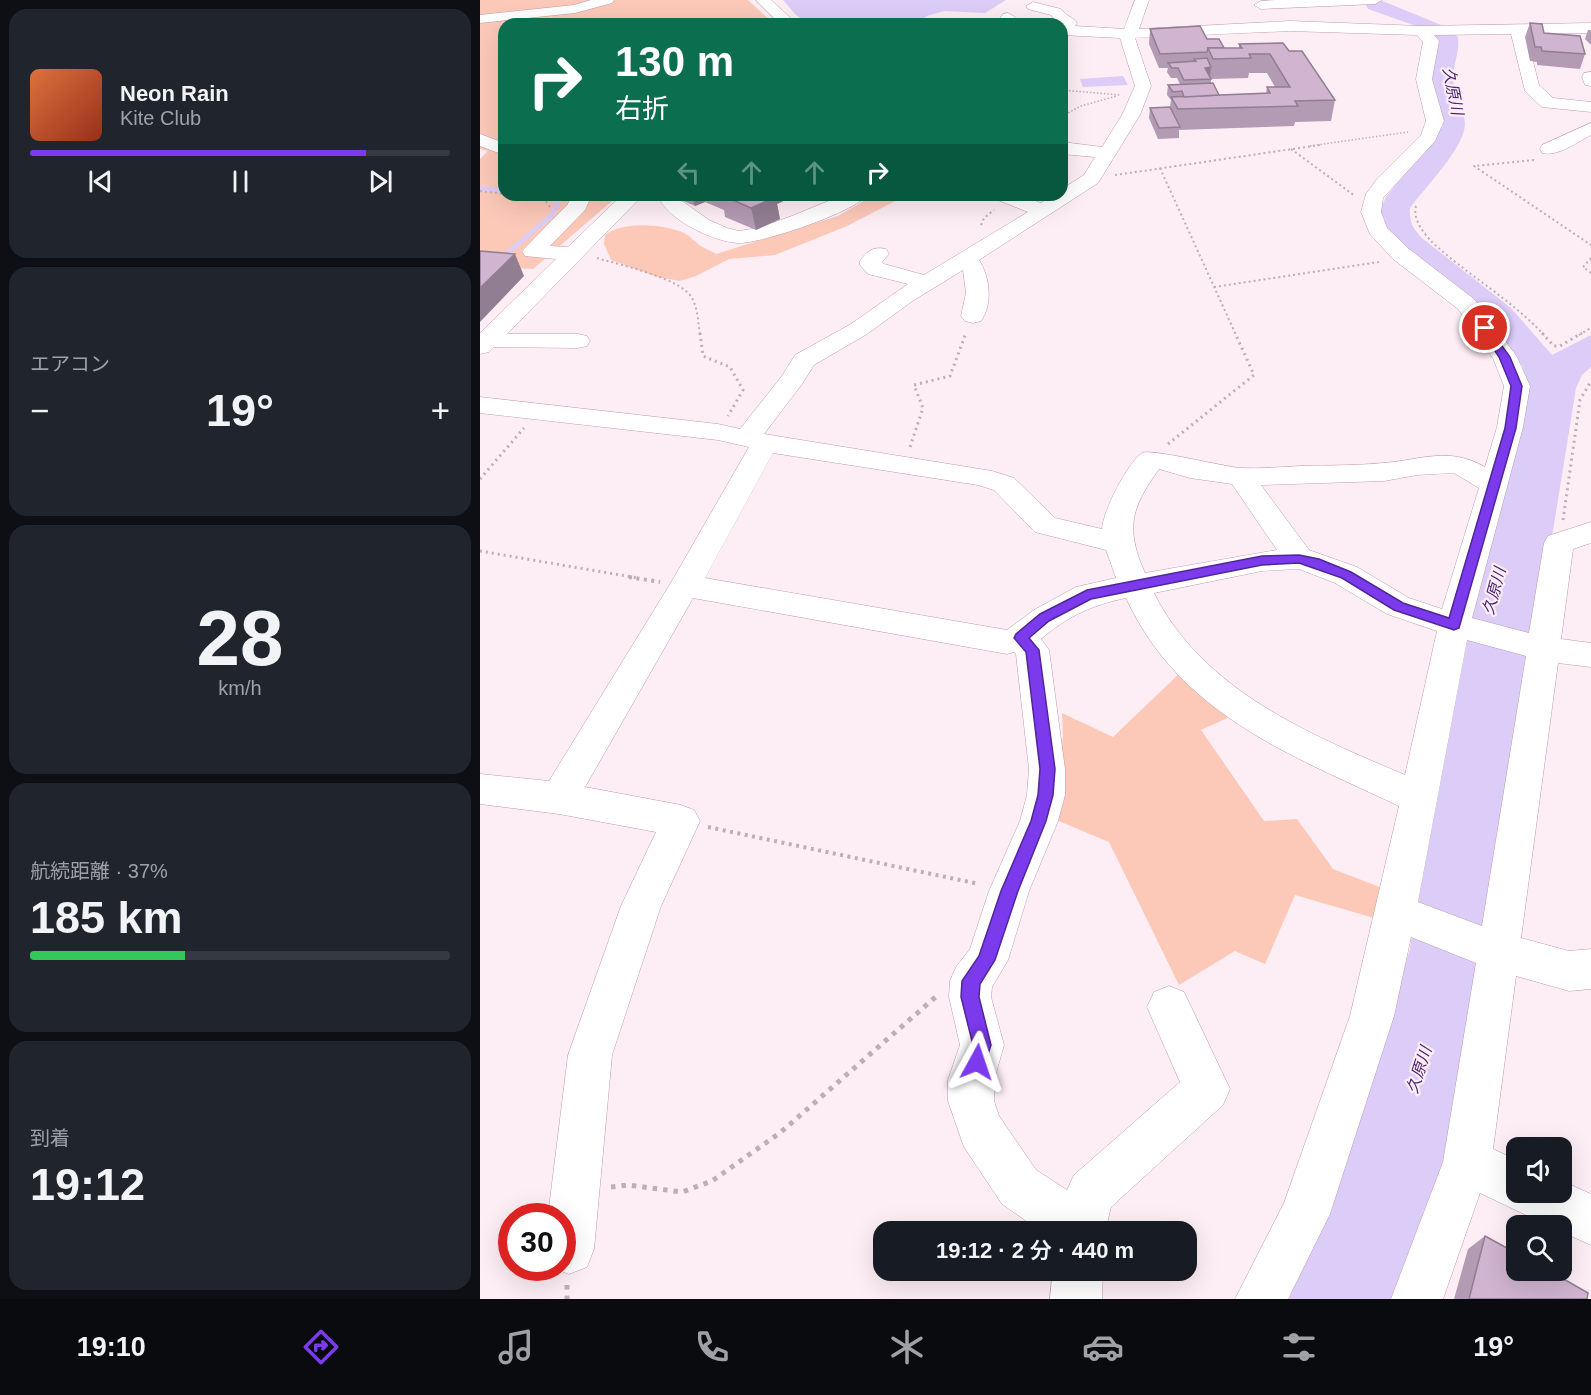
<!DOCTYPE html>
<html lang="ja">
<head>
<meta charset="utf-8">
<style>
	:root { --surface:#171b24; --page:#20242c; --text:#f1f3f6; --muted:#9ea1a6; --line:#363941; --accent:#7c3aed }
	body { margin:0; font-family:Helvetica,"Noto Sans JP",sans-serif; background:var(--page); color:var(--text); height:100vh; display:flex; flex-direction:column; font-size:22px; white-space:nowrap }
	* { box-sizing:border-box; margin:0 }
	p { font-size:20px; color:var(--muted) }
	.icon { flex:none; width:33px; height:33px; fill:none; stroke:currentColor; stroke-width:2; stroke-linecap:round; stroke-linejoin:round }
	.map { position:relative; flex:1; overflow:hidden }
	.side { display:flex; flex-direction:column; gap:9px; padding:9px; background:#0d0f14; width:480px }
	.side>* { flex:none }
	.hud { position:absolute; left:18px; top:18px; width:570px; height:183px; border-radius:18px; box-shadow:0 6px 24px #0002; background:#0b6e4f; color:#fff; overflow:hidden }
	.tools { position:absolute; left:1026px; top:1137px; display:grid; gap:12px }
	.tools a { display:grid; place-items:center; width:66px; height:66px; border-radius:12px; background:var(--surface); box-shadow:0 6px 24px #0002; font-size:30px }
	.speed { position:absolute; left:18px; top:1203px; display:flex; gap:12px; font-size:30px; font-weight:700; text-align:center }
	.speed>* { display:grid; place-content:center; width:78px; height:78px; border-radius:50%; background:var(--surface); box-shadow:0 6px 24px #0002; line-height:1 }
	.speed .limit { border:9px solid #d22; background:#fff; color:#111 }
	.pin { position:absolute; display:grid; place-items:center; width:51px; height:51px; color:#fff; margin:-26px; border:3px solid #fff; border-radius:50%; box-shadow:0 2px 6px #0007 }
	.me { position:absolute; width:66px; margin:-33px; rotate:5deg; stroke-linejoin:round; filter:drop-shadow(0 0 4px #0008) }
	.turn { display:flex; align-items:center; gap:21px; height:126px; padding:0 18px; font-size:27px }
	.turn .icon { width:78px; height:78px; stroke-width:2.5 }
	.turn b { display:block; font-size:42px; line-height:51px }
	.lanes { display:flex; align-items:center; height:57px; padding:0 18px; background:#0003; justify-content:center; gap:30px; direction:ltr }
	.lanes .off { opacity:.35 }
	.big { font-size:45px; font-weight:600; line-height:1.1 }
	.side .tile { flex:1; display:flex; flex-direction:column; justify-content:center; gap:9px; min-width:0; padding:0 21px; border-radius:18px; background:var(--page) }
	.side .dial { align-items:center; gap:0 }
	.dial b { font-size:78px; line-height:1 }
	.song { display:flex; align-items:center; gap:18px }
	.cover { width:72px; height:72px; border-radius:9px; background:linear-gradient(135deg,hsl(20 70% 55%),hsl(10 70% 35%)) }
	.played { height:6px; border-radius:3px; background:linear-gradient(90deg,var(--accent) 80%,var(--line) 80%) }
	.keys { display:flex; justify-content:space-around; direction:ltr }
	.heat { display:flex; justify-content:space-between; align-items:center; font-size:33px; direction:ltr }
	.charge { height:9px; border-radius:4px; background:linear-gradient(90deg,#34c759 37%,var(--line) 0) }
	.trip { position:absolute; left:393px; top:1221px; width:324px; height:60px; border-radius:18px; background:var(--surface); box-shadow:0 6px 24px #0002; font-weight:600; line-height:60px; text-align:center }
	.tabs { display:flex; height:96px; justify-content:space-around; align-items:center; background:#090b0e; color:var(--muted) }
	.tabs .icon { width:42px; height:42px }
	.tabs .selected { color:var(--accent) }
	.tabs b { font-size:27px; color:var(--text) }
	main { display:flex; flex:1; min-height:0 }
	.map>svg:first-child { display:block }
</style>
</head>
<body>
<main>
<section class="side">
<div class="tile">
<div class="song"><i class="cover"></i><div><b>Neon Rain</b><p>Kite Club</p></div></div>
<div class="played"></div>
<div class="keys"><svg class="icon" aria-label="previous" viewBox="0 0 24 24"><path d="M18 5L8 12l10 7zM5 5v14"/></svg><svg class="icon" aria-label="pause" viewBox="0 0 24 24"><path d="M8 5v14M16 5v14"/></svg><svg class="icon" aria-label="next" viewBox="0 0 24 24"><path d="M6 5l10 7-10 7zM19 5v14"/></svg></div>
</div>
<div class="tile"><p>エアコン</p>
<div class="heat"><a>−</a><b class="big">19°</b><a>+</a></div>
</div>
<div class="tile dial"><b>28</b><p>km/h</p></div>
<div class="tile"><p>航続距離 · 37%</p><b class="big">185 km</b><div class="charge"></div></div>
<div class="tile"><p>到着</p><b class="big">19:12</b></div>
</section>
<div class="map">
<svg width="1111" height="1299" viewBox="0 0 1111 1299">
	<rect width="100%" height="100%" fill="#fdedf4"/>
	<g fill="#fcc9b9">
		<polygon points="0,0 268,0 294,24 24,24 24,195 139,195 53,269 14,267 0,271 0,159 8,151 0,149"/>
		<path d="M394,195h33l-60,31 -72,29 -46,4 -33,17 -16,5 -23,-4 -46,-17 -7,-16 1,-9c19,-14 58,-11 79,-2 6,3 10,8 15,12 5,3 12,6 17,9l122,-38z"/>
		<polygon points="703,670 754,715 721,730 784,821 817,819 853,869 910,891 901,920 815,895 785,964 755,951 699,985 629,842 574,819 583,736 582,713 633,737"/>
	</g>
	<g fill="#dcccf8">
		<polygon points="303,0 526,0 505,13 464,11 447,16 434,24 331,24 316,15"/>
		<path d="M883,0h17l66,27 12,10c2,15 -5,27 -5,41 0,15 11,30 12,45 0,25 -40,64 -55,85 -1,14 3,21 13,31l88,69 41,47 39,-20v32l-9,8 -6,13 -127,787 -50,124h-110l75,-199 46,-151 8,-56 53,-273 55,-231 -3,-22 -19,-27 -31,-36 -79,-63 -15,-28 7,-16 57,-71 -12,-44 3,-17 -15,-38 -51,-18z"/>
		<polygon points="643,76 648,85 603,87 600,79"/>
	</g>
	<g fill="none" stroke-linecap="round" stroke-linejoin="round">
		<g stroke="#dcccf8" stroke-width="4.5">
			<polyline points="0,188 24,191"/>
			<polyline points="22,258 72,215 77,205 74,199 57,195"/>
		</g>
		<defs>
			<g id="minor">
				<polygon points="111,0 134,0 132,3 95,13 0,23 0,15 94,5"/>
				<polygon points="276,0 291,0 317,24 300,24"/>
				<path d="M655,0h14l-10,29 151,-8 131,5 170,-3v10l-65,1 13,51 14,13 38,4v10l-49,-5 -17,-16 -14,-57 -77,1 5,6 -7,38 12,42 -9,20 -52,57 -2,14 6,16 22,21 65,50 43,58 13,29 -7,41 -51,191 57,15 15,-90 4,-7 43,-14v21l-18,6 -12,90 30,4v24l-33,-4 -37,275 48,13 22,-2v40l-22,2 -53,-15 -23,173 23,11v32h46v-11l29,13v51l-29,-13v-6h-13l-69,-33 -37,106h-52l52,-137 33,-199 -65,-26 -17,79 -64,198 -42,85h-53l49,-96 66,-187 49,-210c-108,-51 -219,-91 -273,-208 -34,7 -58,18 -85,41l8,11 16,119v26l-7,26 -29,70 -21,69 -16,27 -1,10 13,48 -10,35v21l5,15 37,54 31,20 7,-15 106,-93 -33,-75 7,-15 15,-6 15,6 46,97 -7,16 -112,102 -6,25h-63l-40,-28 -38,-57 -16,-46v-21l12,-35 -11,-48 1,-16 6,-14 14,-18 19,-58 31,-70 7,-26 2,-26 -13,-115 -2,-2 -7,2 -314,-56 -108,189 96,18 13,5 6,11 -39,85 -49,149 -18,194 -7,18 -18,7 -16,-6h9v-52h-14l20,-161 53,-149 35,-74 -97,-18 -79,-10v-30l69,7 123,-200 77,-134 -31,-7 -238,-27v-16l238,27 22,5 42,-53 13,-21 56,-31 57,-40 -40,-10 -8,-9v-4c7,-10 13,-15 26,-12l3,5 -7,8 2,2 40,11 104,-63 -33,-13 -3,-4h28l21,8 12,-8h9v-6l22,-14 11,-18 -33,-3v-12l40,5 20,-32 13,-29 -15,-48 -58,-3 1,-9 -8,-5 -4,-6 -23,-6 -2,-3 7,-4 28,7c5,7 12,8 16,14l-2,3 49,3zM810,31l127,4 6,7 -7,37 10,42 -5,14 -43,43 -12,16 -5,18 9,22 23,25 65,50 35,49 11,28 -7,41 -12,40c-37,-21 -63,-7 -102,-4 -28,3 -55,2 -83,3 -19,1 -40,3 -59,2 -17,-1 -91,-20 -99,-15 -15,11 -39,58 -40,76l-47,-11 -41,-40 -22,-7 -228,-37 38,-50 12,-19 53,-31 47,-34 49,-30 3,23 -5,23 4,5 8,2 8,-2c12,-17 9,-44 -2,-61l119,-77 42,-68 11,-29 -16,-48zM293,453l205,32 16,5 41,42 71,18 10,28 -40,9 -42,23 -27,20 -302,-52zM679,469l31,9 42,6 45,66 -132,23c-20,-45 -14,-65 14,-104zM974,473l25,15 -37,121 -33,-11 -52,-31 -48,-17 -48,-65 123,-4 33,-6zM819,569l36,14 52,31 50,17 -32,144c-94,-40 -202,-84 -251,-182l108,-22zM987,640l59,16 -44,270 -64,-24z"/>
				<polygon points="796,0 902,0 895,4 781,9 774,5 781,1"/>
				<polygon points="528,13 535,17 532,24 516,24 523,14"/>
				<polygon points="1111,72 1111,86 1105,85 1102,77 1104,73"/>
				<path d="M1111,123v12c-14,7 -33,22 -49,18l-2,-4 2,-4z"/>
				<polygon points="0,134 24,143 24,155 0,146"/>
				<polygon points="82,195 107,195 110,199 105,210 70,246 88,247 142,195 163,195 27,334 98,334 107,336 110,341 107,346 98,348 14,347 9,352 0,354 0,333 76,259 45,256 42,251 88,204 89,201"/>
				<path d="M178,195h20l1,4 30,21 18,8 12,3 19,-3 34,-12 51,-21h24c-12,17 -107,49 -129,48 -24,-1 -73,-24 -80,-48z"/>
				<polygon points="573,1270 623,1270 622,1299 570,1299"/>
			</g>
		</defs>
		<use href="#minor" stroke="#c19bac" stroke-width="1"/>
		<g stroke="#beaeb5" stroke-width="1.5" stroke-dasharray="1.5 2" stroke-linecap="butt">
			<polyline points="582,90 640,95"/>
			<polyline points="582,116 601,106 637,96"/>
			<polyline points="830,146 928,132"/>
		</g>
		<g stroke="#beaeb5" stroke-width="2" stroke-dasharray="2 3" stroke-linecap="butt">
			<polyline points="811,149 875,196"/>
			<polyline points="1054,160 994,166 1111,245"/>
			<polyline points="680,168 756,335"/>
			<polyline points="635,175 840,145"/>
			<polyline points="0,191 24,194"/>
			<polyline points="37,195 65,200 70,207"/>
			<path d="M936,206c-4,12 8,28 16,36 35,33 79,57 112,93"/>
			<polyline points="501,225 504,218 514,210"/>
			<path d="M117,258c23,7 84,20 95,40 6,11 6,24 8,37"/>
			<polyline points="1111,258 1103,267 1111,273"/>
			<polyline points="734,287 899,262"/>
			<polyline points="1099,335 1111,328"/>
		</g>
		<g stroke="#beaeb5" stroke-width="3" stroke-dasharray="2 4" stroke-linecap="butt">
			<polyline points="220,333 223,356 250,367 263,390 248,416"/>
			<polyline points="1062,333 1074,346 1080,346 1102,333"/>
			<polyline points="688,444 774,375 755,333"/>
			<polyline points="430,447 443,408 434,385 470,376 486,333"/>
			<polyline points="0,479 44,428"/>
			<polyline points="1083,520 1100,400 1111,381"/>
			<polyline points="0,551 158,578"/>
		</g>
		<g stroke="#beaeb5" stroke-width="4" stroke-dasharray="3 4.5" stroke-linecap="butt">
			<polyline points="149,577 180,582"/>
			<polyline points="228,827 499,884"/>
		</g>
		<g stroke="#beaeb5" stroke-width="5" stroke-dasharray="4.5 6" stroke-linecap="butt">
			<polyline points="131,1187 148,1185 202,1192 232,1181 301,1132 459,994"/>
			<polyline points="87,1285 87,1299"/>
		</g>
		<use href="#minor" fill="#fff" fill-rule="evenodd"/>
	</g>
	<g fill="#b39bb3" fill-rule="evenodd">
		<polygon points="1050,23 1064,33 1105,54 1100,69 1057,65 1057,62 1050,61 1045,37"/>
		<path d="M670,29l57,10 17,9h15v-4l50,7 46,49 -4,21 -36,1 -1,4 -115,4v8l-21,1 -9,-21 1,-10 20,-1 1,-7 -4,-5 1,-10 12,-1 -3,-6h-6l-4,-6 1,-4h-9l-10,-24zM769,73h18l8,14h-8l-1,6 -47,2 -8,-12v-4l37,-1z"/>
		<polygon points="1108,30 1111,30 1111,45 1105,39"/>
		<polygon points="198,195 316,195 297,204 300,219 276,230 245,217 244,210 225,202 215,206 199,199"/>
		<polygon points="1005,1236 1107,1299 974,1299 988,1249"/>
	</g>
	<g fill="#927e92">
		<polygon points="731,67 730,77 725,68"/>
		<polygon points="212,195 223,195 225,202 215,206"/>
		<polygon points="290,195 316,195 297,204 300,219 276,230 271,208"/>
		<polygon points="35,254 44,276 0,322 0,288"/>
	</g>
	<g fill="#d0b4d0" stroke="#927e92" stroke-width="1.5">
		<polygon points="1050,23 1062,24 1064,33 1100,36 1105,54 1062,51 1061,47 1055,47"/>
		<polygon points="720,26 727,39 739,39 744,48 728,48 727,52 680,54 670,29"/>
		<polygon points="803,43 809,51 822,51 855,100 815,101 818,106 698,109 691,97 790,93 787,87 810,87 790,54 769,54 771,58 733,59 728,48 762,48 759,44"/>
		<polygon points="727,58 731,67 725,68 731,79 704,80 698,68 692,68 688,63 716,61 714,59"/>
		<polygon points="733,83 739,95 704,97 702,91 693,92 688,85"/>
		<polygon points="690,107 700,127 679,128 670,108"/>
		<polygon points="241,195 291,195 296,197 271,208"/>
		<polygon points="0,251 35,254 0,288"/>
		<polygon points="1005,1236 1036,1253 1036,1270 1068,1270 1108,1293 1107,1299 989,1299"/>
	</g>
	<polygon fill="#7c3aed" stroke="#51269a" stroke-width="1.5" points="1001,326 1008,326 1030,357 1042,386 1036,428 979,628 974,630 914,610 862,578 819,563 782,565 611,599 569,621 549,638 559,650 575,769 573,795 566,821 538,891 515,960 500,984 499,997 511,1045 503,1069 497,1072 490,1069 488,1062 493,1045 481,997 482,981 499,956 521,891 551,821 558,795 560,769 546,652 534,638 536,634 560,614 607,590 782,556 819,555 839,559 871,572 923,603 969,618 1025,428 1031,386 1019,357 1000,328"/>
	<g text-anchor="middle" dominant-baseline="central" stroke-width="4.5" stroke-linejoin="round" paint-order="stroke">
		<g font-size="16" font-style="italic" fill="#4b2576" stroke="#fdedf4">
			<text transform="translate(973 91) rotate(79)">久原川</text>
			<text transform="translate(1014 591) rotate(-75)">久原川</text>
			<text transform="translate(939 1070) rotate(-72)">久原川</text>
		</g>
	</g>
</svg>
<div class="tools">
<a><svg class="icon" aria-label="sound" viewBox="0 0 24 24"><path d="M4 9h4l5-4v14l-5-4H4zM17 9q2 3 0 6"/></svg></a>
<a><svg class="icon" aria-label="search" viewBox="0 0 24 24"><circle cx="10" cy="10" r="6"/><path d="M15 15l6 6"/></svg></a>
</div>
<div class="speed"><div class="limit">30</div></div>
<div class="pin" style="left:1005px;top:328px;background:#d93025"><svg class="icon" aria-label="arrive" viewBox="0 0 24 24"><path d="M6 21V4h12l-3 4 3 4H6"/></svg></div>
<svg class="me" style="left:497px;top:1062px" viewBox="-20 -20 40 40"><path d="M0-17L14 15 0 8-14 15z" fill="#7c3aed" stroke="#fff" stroke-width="4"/></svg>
<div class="trip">19:12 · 2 分 · 440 m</div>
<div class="hud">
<div class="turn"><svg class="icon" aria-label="right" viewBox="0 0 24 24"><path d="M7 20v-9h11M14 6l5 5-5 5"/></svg><div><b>130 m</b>右折</div></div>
<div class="lanes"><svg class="icon off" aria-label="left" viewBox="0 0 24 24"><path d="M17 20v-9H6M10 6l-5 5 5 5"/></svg><svg class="icon off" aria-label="ahead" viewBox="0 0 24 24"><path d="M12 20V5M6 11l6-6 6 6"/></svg><svg class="icon off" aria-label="ahead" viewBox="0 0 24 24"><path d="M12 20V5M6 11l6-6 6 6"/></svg><svg class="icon" aria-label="right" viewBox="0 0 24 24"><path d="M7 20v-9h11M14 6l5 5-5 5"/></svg></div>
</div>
</div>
</main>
<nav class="tabs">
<b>19:10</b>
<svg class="icon selected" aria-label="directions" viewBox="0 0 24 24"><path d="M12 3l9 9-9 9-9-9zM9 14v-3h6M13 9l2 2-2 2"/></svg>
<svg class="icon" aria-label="music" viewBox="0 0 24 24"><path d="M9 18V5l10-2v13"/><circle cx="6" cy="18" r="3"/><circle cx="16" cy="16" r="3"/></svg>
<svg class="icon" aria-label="phone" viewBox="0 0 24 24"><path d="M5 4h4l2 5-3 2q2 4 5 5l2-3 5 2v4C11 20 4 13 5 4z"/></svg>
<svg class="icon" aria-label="climate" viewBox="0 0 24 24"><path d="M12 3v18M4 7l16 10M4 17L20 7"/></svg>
<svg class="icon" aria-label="car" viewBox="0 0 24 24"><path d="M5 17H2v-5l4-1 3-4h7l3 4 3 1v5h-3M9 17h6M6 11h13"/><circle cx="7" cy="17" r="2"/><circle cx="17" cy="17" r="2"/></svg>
<svg class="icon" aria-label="filters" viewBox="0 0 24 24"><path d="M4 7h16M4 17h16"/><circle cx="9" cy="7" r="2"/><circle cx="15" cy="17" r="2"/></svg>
<b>19°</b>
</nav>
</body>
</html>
